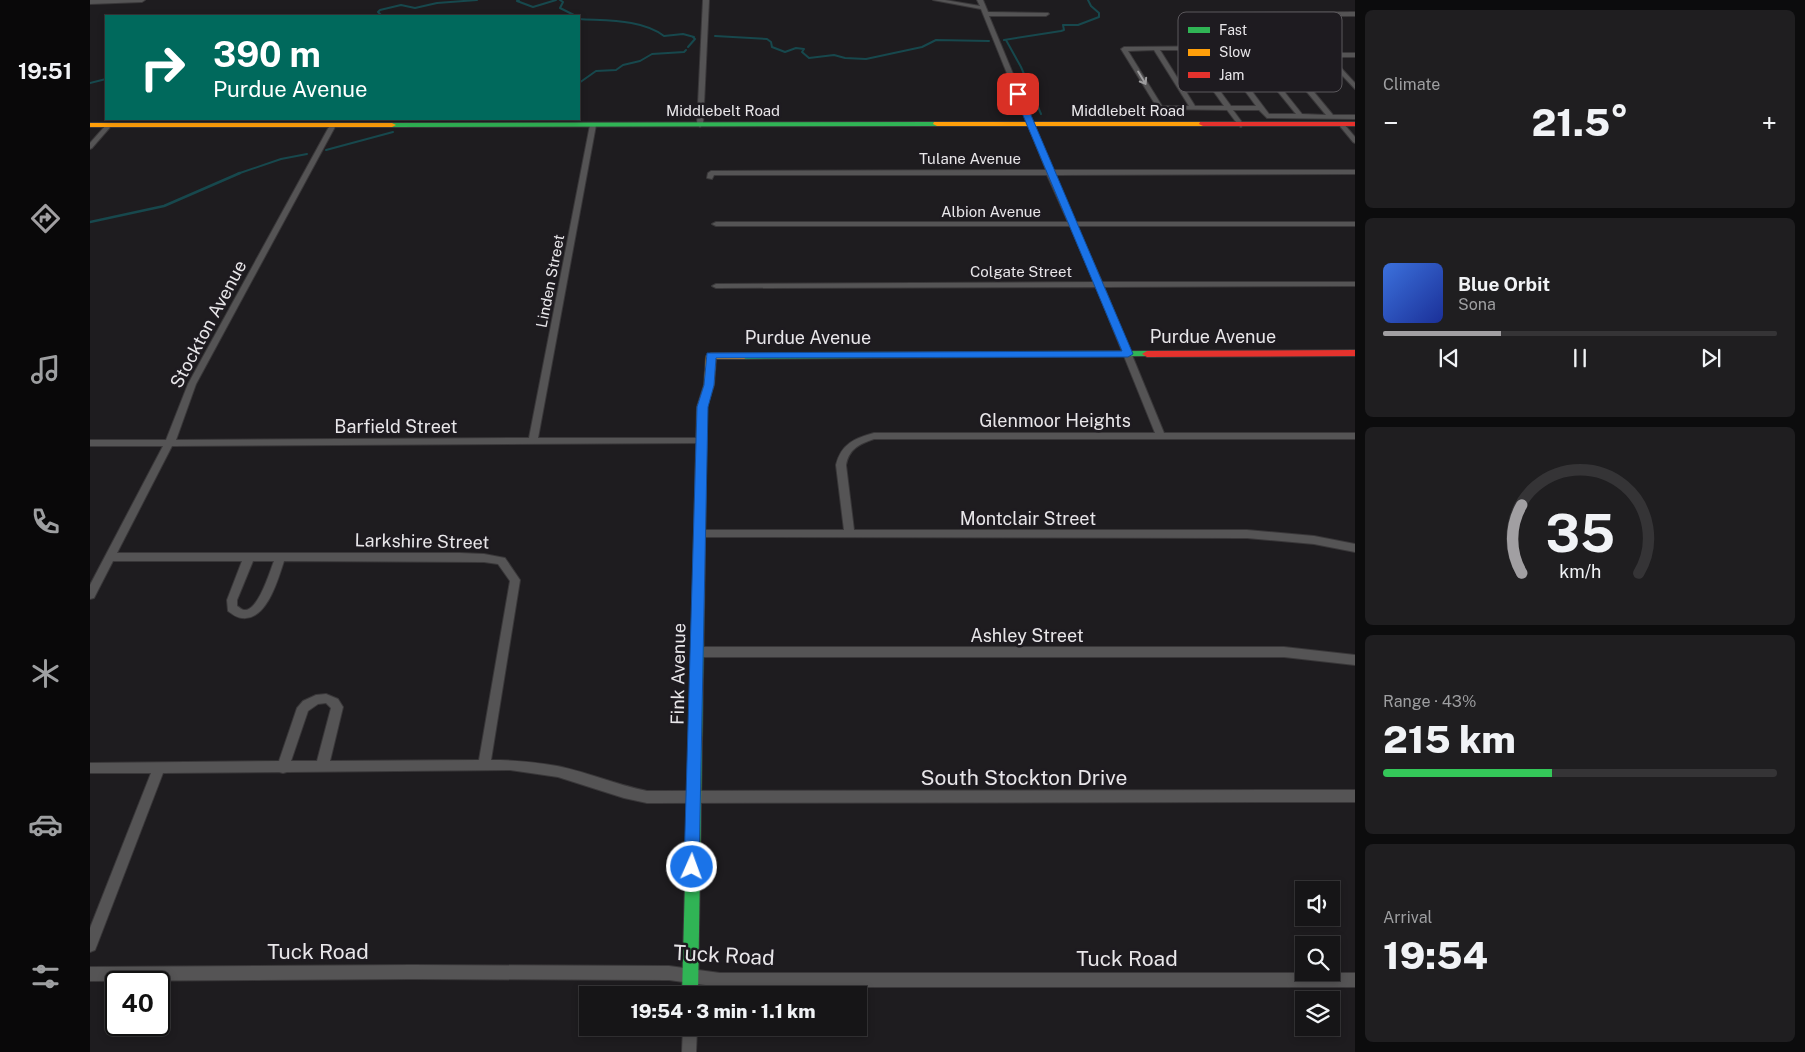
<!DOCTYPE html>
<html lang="en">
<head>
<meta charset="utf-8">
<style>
	:root { --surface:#161517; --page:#1f1e20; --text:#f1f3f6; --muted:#9e9fa1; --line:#353436; --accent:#a19fa2 }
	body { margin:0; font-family:"Public Sans",sans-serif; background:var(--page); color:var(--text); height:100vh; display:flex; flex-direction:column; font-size:19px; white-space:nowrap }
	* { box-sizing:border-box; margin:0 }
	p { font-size:16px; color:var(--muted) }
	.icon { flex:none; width:28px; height:28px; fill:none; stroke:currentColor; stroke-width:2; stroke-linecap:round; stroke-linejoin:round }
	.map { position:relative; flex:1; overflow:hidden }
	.sheet { display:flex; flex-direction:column; gap:10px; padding:10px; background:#0c0c0d; width:450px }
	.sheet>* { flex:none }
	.guide { position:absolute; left:15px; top:15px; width:475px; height:105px; border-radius:0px; box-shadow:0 2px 8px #0003,0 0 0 1px var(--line); background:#00695c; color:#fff; overflow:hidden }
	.tools { position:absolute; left:1205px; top:881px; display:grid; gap:10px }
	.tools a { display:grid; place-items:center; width:45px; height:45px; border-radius:0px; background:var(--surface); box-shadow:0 2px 8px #0003,0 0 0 1px var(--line); font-size:25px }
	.speed { position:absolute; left:15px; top:971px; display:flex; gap:10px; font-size:25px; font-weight:700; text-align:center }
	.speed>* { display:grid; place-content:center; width:65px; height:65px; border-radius:50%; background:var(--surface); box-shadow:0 2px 8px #0003,0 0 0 1px var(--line); line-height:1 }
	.speed .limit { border:2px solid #111; border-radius:8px; background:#fff; color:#111 }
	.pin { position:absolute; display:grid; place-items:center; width:42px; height:42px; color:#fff; margin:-21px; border-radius:10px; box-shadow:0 2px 8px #0006 }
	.me { position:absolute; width:55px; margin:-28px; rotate:2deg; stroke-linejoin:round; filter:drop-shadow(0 0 4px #0008) }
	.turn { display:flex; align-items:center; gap:18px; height:105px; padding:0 25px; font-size:22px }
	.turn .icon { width:65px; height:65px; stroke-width:2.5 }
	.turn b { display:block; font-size:35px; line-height:42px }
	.big { font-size:38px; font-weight:800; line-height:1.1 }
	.sheet .tile { flex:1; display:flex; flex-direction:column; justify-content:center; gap:8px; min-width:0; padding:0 18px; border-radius:8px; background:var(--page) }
	.sheet .dial { align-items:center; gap:0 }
	.dial svg { height:130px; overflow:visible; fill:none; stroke:var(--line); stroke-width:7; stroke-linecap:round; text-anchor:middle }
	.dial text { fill:var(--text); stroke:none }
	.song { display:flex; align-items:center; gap:15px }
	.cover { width:60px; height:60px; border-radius:8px; background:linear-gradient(135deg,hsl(220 70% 55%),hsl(230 70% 35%)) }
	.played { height:5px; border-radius:2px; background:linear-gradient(90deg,var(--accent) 30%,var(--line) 30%) }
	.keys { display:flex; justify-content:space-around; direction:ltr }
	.heat { display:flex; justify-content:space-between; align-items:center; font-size:28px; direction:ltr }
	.charge { height:8px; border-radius:4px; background:linear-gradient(90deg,#34c759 43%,var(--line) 0) }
	.trip { position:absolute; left:489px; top:986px; width:288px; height:50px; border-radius:0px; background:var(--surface); box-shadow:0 2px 8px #0003,0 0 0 1px var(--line); font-weight:800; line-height:50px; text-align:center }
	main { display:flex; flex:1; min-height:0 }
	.menu { display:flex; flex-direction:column; width:90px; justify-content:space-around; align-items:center; background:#090809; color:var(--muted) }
	.menu .icon { width:35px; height:35px }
	.menu .on { color:var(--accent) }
	.menu b { font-size:22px; color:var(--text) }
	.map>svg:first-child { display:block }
</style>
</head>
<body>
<main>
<nav class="menu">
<b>19:51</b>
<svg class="icon on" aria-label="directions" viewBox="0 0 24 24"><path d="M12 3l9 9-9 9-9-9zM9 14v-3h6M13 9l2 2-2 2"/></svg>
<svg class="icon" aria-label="music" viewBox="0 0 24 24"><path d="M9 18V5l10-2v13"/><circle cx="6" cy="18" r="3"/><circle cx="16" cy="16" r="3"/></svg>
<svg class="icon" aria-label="phone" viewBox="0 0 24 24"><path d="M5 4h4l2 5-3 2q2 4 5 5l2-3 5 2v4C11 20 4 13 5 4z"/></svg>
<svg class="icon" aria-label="climate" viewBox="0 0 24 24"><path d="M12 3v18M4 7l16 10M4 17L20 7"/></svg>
<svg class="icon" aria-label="car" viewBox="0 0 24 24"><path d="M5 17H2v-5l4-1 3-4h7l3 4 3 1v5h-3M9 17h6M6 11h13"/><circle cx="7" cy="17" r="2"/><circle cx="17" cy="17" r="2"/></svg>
<svg class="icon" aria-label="filters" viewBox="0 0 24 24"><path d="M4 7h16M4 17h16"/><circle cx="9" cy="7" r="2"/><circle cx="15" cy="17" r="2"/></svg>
</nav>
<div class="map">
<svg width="1265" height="1052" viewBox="0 0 1265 1052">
	<rect width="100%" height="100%" fill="#1e1c1f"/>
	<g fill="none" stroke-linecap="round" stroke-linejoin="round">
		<g stroke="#17484d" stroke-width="2">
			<polyline points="429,0 427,1 443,7 466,0"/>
			<polyline points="470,0 473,2 470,8 486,16"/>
			<polyline points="292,16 288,12 290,10 311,5 325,8 347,3 387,0"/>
			<path d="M489,19c28,2 62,0 85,17l19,-2 11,3"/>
			<polyline points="625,36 677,39 681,42 682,47 695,52 706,48 714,49 712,52 719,58 744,55 755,58 776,59 832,47 846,40 899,41"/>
			<polyline points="914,40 971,31 974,30 973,25 988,25 1009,17 1009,13 1001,6 998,0"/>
			<polyline points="916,40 931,67 951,114"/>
			<polyline points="598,47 605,39 603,37"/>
			<polyline points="0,83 16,79"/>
			<polyline points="489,83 506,71 526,70 533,65 550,61 562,54 594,52 596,50"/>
			<polyline points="236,150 303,132"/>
			<polyline points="147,174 191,159 217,154"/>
		</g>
		<polyline stroke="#17484d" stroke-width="2.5" points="0,222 74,206 150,173"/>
		<defs>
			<g id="street">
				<polygon points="0,0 55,0 52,2 0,4"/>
				<polygon points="613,0 619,0 613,125 610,127 607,125"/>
				<path d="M843,0h12l35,6 -3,-6h6l5,12 60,1 1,1 -3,2h-57l64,154h302v4l-301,1 21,47h280v4h-278l25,56h253v4l-251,1 60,146h191v6h-481c-15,5 -25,10 -28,26l8,65h393l67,6 41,8v8l-41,-8 -67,-6 -551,-1 -1,-3 1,-3 4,-1h144l-8,-65c5,-21 19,-27 38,-32h281l-59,-146 -380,1 -4,-2 4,-2 378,-2 -24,-56h-354l-4,-2 4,-2h352l-21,-47h-333l-2,4 -5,-1 1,-5 3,-2 335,-1 -65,-161z"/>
				<polygon points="1265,12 1265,16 1109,17 1106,15 1109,13"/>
				<path d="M1156,46l77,3 5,4h27v4h-24l24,26v6l-34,-36 -41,-2 53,64h22v4l-88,-1 -8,-8h-26l11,15 -3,2 -2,-1 -12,-16 -69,-1 -37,-60 3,-2zM1064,50l35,56h-27l-34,-55zM1070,50h24l40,56h-29zM1100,50h25l41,56h-25zM1131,50h23l52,64h-27zM1161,50l22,1 53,64 -24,-1z"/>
				<path d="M503,123l3,2 -58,313h163l5,3 -2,2 -532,3 -55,107h343l24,1 21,4 15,22 -29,180c22,0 44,2 66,6 30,6 60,19 90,25l708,-1v12l-708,1 -23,-5 -66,-21 -48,-7 -223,2 -4,1 -4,-1 -116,1 -66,172 -2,5 -5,2v-24l61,-155h-61v-10l189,-2 18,-53 6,-7 13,-6 10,-1 12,5 5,8 -13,54 149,-1 31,-179 -12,-17 -14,-2 -200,-1c-6,18 -17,60 -42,57 -5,0 -10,-4 -14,-7l-1,-11 15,-39h-129l-19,37 -4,1v-14l73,-139h-73v-6h76l22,-56 142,-259 3,-2 3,2 -140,259 -20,56 353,-2 61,-313zM163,561h21c-4,10 -16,51 -30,49 -2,0 -5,-3 -7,-4v-6zM236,703l5,5 -14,53h-26l17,-50 10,-7z"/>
				<polygon points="1249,123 1253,123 1265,137 1265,143 1263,142 1249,125"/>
				<polygon points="17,124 22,125 2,148 0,149 0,143"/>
				<polygon points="608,647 1194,647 1265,655 1265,665 1194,657 608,657 604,655 602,652 604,649"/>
				<polygon points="322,965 579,966 630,973 1265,973 1265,987 630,987 579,980 322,979 0,981 0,967"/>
				<polygon points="593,1028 607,1028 606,1052 592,1052"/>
			</g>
			<g id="fast">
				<polygon points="847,122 851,124 850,126 302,127 298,125 302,123"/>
				<polygon points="1057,351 1062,354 1060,356 654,359 649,356 654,353"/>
				<polygon points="608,611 612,613 614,616 608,995 592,995 602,616 604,613"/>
			</g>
			<g id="slow">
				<polygon points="844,122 1113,122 1117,124 1113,126 847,126 843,124"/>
				<polygon points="0,123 302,123 306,125 302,127 0,127"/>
				<polygon points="621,353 654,353 659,356 654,359 626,359 624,385 617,407 614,616 612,619 604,619 602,616 607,407 614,385 616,356"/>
			</g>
			<g id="jam">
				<polygon points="1110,122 1265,122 1265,126 1113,126 1109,124"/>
				<polygon points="1265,350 1265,356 1057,357 1052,354 1057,351"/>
			</g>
		</defs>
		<use href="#street" stroke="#393739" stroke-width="2"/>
		<use href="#fast" stroke="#393739" stroke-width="2"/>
		<use href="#slow" stroke="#393739" stroke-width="2"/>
		<use href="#jam" stroke="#393739" stroke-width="2"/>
		<use href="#street" fill="#555455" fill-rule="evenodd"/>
		<use href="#fast" fill="#30b455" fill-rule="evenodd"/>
		<use href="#slow" fill="#ff9f0a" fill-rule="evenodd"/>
		<use href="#jam" fill="#e5322d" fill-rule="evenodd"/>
	</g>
	<defs><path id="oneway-shaft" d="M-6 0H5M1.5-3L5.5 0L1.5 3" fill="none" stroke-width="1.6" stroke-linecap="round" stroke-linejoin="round" transform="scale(1.25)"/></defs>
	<use stroke="#9e9d9f" href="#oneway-shaft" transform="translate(1052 78) rotate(59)"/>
	<polygon fill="#1a73e8" stroke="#114b97" points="928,92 932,94 1043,354 1038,357 626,358 624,385 618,407 609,867 607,872 602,874 596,872 594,867 607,407 614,385 617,353 1032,351 924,94"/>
	<g text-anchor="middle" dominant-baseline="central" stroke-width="5" stroke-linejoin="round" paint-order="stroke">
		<g font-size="15" fill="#e8e6e9" stroke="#1e1b20">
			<text x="633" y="110">Middlebelt Road</text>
			<text x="1038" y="110">Middlebelt Road</text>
			<text x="880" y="158">Tulane Avenue</text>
			<text x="901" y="211">Albion Avenue</text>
			<text x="931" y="271">Colgate Street</text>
			<text transform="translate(460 281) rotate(-79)">Linden Street</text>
		</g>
		<g font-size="18" fill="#e8e6e9" stroke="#1e1b20">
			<text transform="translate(118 324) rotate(-62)">Stockton Avenue</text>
			<text x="1123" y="336">Purdue Avenue</text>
			<text x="718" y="337">Purdue Avenue</text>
			<text x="965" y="420">Glenmoor Heights</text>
			<text x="306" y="426">Barfield Street</text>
			<text x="938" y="518">Montclair Street</text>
			<text transform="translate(332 541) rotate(1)">Larkshire Street</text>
			<text x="937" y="635">Ashley Street</text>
			<text transform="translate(588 674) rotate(-89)">Fink Avenue</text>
		</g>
		<g font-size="21" fill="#e8e6e9" stroke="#1e1b20">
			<text x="934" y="777">South Stockton Drive</text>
			<text x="228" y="951">Tuck Road</text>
			<text transform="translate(634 955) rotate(3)">Tuck Road</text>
			<text x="1037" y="958">Tuck Road</text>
		</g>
	</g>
	<rect x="1088" y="12" width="164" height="80" rx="8" fill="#1e1b20" stroke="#5b585c" stroke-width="1"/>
	<rect x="1098" y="27" width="22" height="6" fill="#30b455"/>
	<rect x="1098" y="49" width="22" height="7" fill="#ff9f0a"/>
	<rect x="1098" y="72" width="22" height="6" fill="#e5322d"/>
	<g font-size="14" fill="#e8e6e9">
		<text x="1129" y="35">Fast</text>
		<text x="1129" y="57">Slow</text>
		<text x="1129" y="80">Jam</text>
	</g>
</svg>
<div class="tools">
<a><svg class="icon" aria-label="sound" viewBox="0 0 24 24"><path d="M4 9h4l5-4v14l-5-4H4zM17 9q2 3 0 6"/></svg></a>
<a><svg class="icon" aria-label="search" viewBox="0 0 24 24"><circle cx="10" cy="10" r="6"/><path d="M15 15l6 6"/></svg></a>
<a><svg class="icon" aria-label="layers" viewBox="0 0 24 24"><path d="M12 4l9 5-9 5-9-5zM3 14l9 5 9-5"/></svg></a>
</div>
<div class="speed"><div class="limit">40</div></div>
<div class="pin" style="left:928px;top:94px;background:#d93025"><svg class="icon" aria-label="arrive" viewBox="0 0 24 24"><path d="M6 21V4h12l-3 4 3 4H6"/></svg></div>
<svg class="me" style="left:602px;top:867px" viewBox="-20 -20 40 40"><circle r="17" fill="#1a73e8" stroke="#fff" stroke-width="3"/><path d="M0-11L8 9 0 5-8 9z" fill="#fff"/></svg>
<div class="trip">19:54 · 3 min · 1.1 km</div>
<div class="guide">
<div class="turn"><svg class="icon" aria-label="right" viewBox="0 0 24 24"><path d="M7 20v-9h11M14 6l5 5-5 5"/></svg><div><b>390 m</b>Purdue Avenue</div></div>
</div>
</div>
<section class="sheet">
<div class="tile"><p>Climate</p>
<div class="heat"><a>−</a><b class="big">21.5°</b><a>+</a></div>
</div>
<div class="tile">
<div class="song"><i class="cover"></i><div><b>Blue Orbit</b><p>Sona</p></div></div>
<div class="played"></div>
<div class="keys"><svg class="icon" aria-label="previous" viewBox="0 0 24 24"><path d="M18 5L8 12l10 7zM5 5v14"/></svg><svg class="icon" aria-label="pause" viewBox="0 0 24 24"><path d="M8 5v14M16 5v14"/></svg><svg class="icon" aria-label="next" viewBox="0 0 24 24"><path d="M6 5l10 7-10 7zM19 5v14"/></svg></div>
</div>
<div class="tile dial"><svg viewBox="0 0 100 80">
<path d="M14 69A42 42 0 1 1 86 69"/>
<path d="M14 69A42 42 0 0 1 14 27" stroke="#a19fa2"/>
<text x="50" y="56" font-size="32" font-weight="700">35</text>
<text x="50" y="72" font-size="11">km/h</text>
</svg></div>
<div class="tile"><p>Range · 43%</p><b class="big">215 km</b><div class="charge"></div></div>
<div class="tile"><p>Arrival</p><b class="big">19:54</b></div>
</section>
</main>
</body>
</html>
